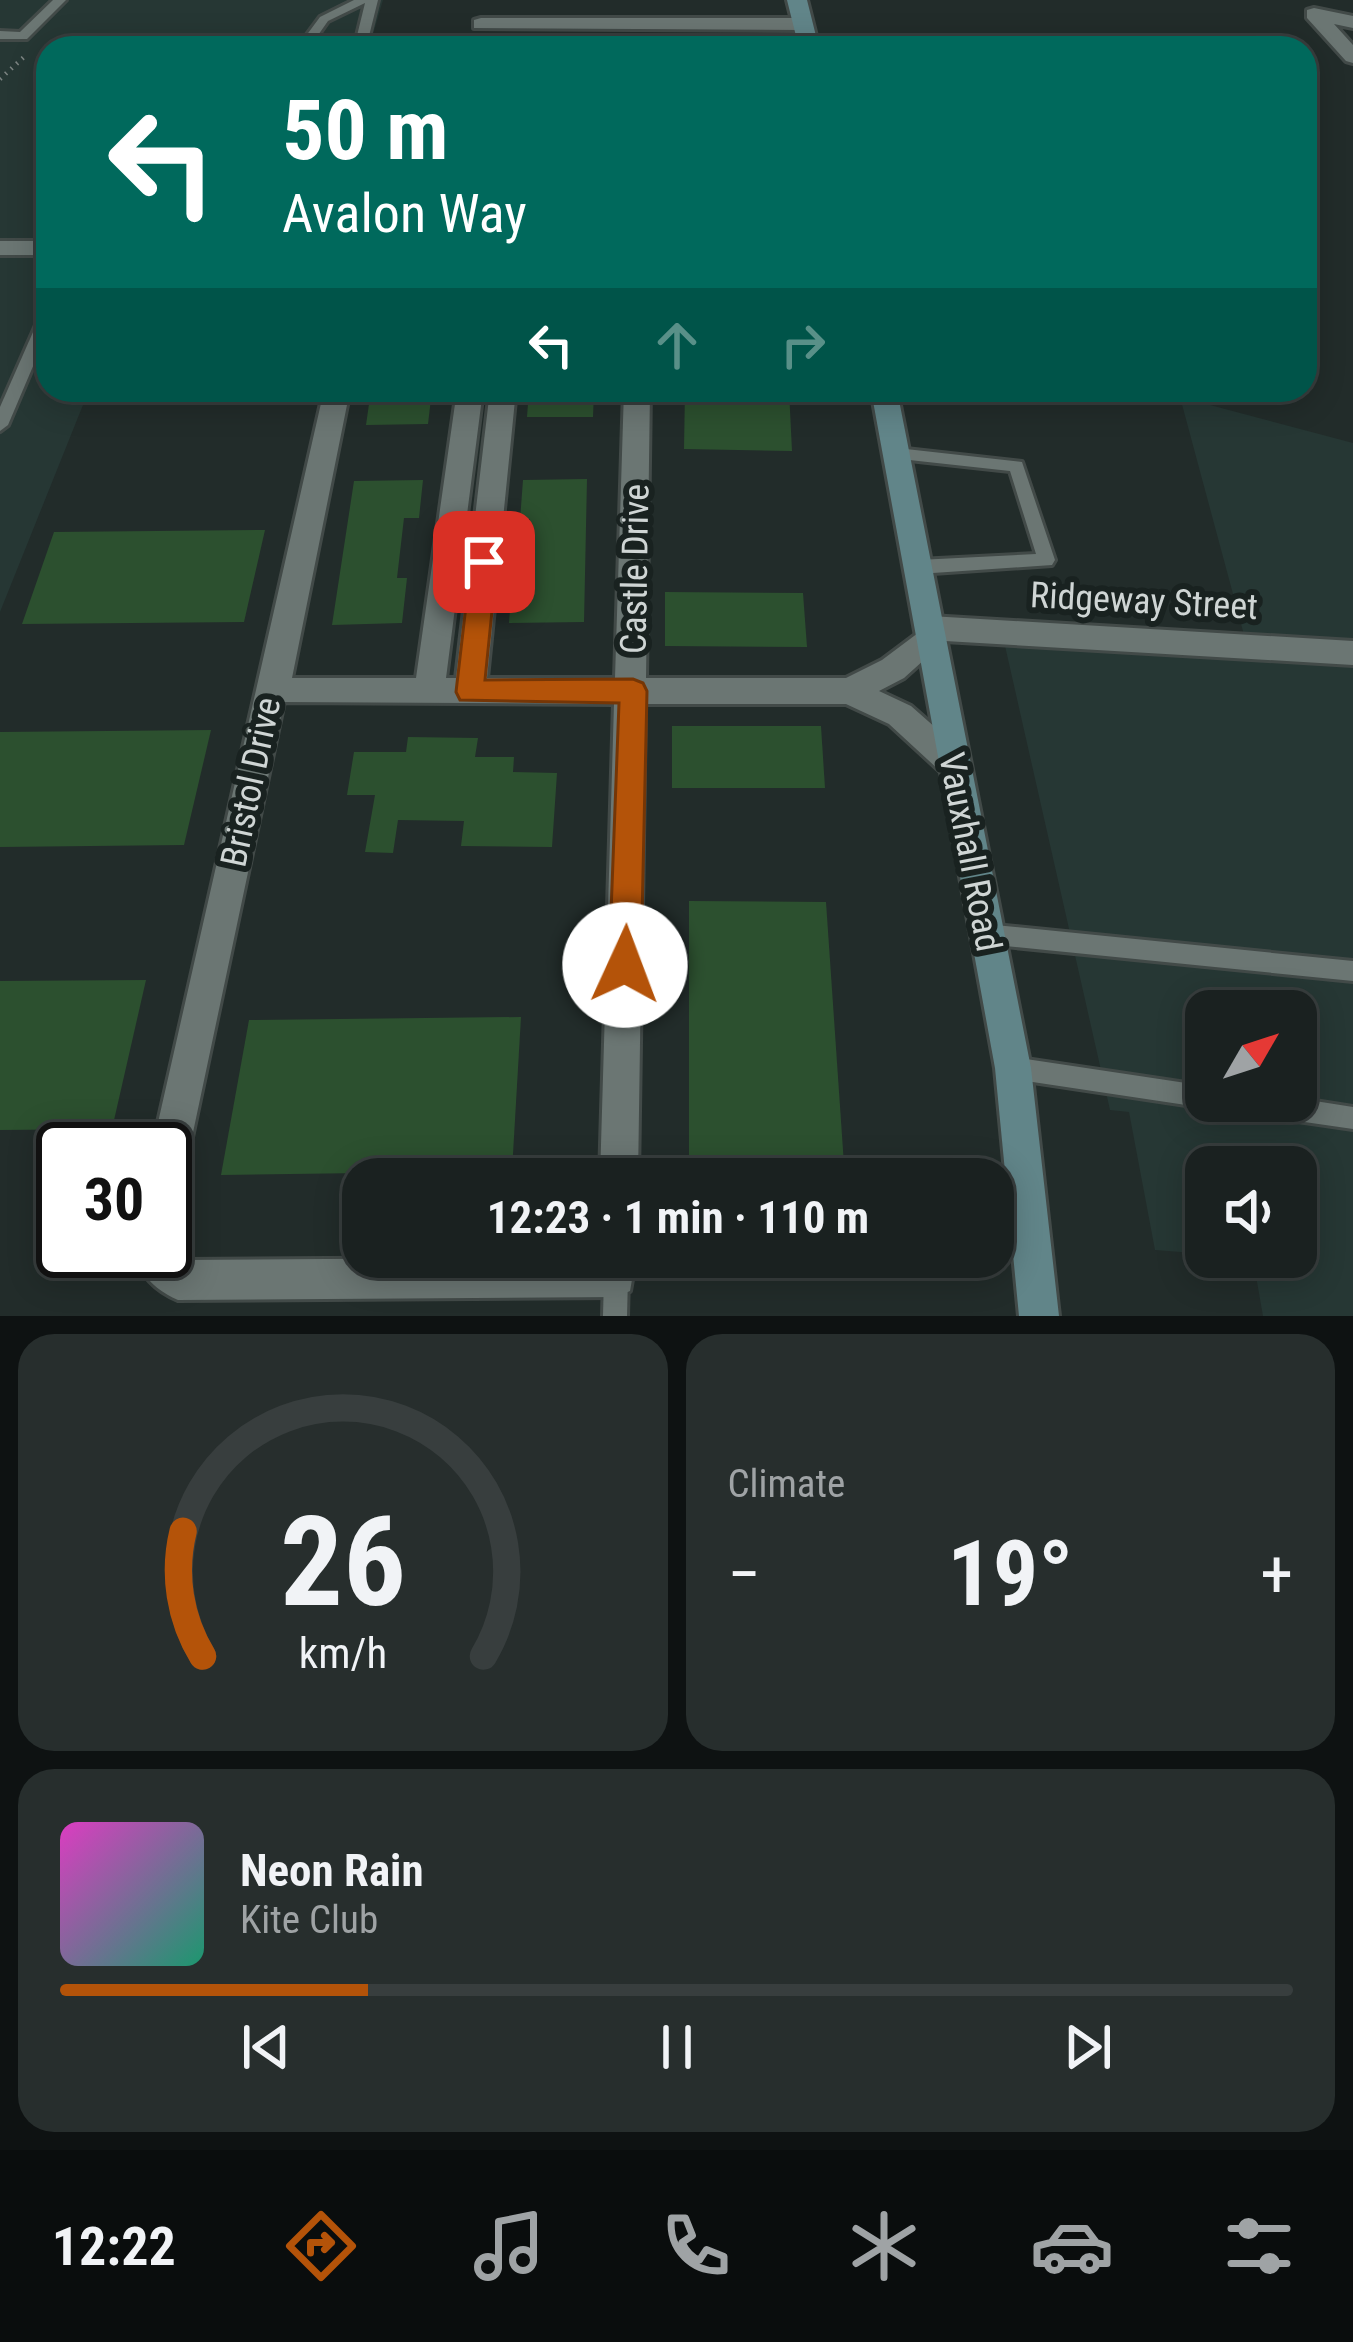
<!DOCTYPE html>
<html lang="en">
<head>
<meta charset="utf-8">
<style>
	:root { --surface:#1a2120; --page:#272e2d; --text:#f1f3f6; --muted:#9fa3a5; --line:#383e3e; --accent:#b45309 }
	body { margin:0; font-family:"Roboto Condensed",sans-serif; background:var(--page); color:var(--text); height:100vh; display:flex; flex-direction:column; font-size:45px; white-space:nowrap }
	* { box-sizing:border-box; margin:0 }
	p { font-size:39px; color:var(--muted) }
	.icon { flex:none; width:66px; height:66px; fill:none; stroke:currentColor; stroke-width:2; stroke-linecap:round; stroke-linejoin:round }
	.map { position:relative; height:1316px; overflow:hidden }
	.details { display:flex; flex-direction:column; gap:18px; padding:18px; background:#0e1212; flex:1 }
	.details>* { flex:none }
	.hud { position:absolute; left:36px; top:36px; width:1281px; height:366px; border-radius:36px; box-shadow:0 6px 30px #0003,0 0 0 3px var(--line); background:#00695c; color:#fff; overflow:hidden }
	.needle { width:78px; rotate:51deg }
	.tools { position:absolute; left:1185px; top:990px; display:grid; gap:24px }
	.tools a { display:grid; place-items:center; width:132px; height:132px; border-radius:24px; background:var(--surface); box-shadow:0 6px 30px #0003,0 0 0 3px var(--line); font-size:60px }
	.speed { position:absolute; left:36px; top:1122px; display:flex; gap:24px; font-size:60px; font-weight:700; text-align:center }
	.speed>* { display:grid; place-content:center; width:156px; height:156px; border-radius:50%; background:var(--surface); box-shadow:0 6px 30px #0003,0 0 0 3px var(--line); line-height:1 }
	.speed .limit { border:6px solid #111; border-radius:18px; background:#fff; color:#111 }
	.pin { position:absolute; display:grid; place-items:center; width:102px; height:102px; color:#fff; margin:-51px; border-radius:24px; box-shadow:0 6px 18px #0006 }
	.me { position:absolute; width:132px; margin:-66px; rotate:2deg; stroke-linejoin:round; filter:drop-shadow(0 0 9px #0008) }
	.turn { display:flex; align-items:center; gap:42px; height:252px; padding:0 48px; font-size:54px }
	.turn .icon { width:156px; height:156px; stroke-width:2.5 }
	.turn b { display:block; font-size:84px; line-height:102px }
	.lanes { display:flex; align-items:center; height:114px; padding:0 48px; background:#0003; justify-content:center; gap:60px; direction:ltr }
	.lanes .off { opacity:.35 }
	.big { font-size:90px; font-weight:700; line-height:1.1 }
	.details .tile { flex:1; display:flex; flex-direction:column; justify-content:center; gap:18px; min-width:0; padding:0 42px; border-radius:36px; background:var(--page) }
	.details .dial { align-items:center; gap:0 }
	.dial svg { height:312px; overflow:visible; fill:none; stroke:var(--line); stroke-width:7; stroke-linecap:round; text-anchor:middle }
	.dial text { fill:var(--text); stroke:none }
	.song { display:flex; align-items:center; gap:36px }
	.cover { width:144px; height:144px; border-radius:18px; background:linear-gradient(135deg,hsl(310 70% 55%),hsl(160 70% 35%)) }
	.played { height:12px; border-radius:6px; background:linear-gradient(90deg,var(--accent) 25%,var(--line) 25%) }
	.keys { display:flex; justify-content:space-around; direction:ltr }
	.heat { display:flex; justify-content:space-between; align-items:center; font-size:66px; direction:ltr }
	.details .tiles { flex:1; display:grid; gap:18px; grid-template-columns:1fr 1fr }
	.tile:last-child { grid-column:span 2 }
	.trip { position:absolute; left:342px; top:1158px; width:672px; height:120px; border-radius:36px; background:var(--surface); box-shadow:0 6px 30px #0003,0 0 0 3px var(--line); font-weight:700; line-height:120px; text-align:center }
	.tab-bar { display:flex; height:192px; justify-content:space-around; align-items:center; background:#0a0d0d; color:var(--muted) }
	.tab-bar .icon { width:84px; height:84px }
	.tab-bar .active { color:var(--accent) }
	.tab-bar b { font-size:54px; color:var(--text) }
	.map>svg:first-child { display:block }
</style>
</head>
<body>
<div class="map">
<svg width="1353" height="1316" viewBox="0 0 1353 1316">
	<rect width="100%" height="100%" fill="#222c2a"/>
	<g fill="#263734" fill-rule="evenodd">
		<polygon points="0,0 383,0 369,48 48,48 48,390 89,390 0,612"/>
		<path d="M1180,397l173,46v873h-90l-10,-57 -15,-2h58v-90h-90v87l-51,-4 -26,-138 -19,-2 -107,-473 244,9zM1206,1011h90v90h-90z"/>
	</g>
	<g fill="#2c502f">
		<polygon points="371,390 432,390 428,424 366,425"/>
		<polygon points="529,390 594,390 593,417 527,417"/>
		<polygon points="685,390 789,390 792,451 684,449"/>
		<polygon points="587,479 584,622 509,623 512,580 527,580 530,519 520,520 523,480"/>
		<polygon points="423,480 419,518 404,518 397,578 407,578 402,623 332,625 354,481"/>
		<polygon points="265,530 244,622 22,624 54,532"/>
		<polygon points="665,592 803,593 807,647 665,646"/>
		<polygon points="672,726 821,726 825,788 672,788"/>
		<polygon points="211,730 184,845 0,847 0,732"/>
		<polygon points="408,737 478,738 475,757 514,757 513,772 557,773 552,847 461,846 464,821 398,820 393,853 365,852 375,795 347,795 354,752 406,752"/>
		<polygon points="689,901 826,902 845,1179 689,1179"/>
		<polygon points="146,980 112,1129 0,1130 0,981"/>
		<polygon points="521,1017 512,1171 221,1175 249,1020"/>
		<polygon points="778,1257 850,1257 850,1262 778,1261"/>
	</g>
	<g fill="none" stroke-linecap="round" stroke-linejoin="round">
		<defs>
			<g id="lane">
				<polygon points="53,0 66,0 27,39 0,39 0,31 20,32"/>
				<polygon points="354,0 378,0 366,48 354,48 365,3 328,21 309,48 297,48 320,17"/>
				<polygon points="48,309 48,331 8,425 0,431 0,407 41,314"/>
				<polygon points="897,448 1022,462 1055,560 1052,565 918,574 912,572 909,567 918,560 1036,554 1010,471 891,458 889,454 891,450"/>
				<polygon points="985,924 1353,961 1353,981 985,944 978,941 975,934 978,927"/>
				<polygon points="1013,1057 1206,1086 1206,1101 1216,1101 1206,1108 1013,1079 1005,1076 1002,1068 1005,1060"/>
				<polygon points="1296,1098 1353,1107 1353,1129 1236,1112 1228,1109 1225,1101 1296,1101"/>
				<polygon points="616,1265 625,1268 628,1277 627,1316 603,1316 604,1277 607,1268"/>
			</g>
			<g id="street">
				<polygon points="1314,8 1353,16 1353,28 1334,24 1353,45 1353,63 1346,61 1307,18 1307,10"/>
				<polygon points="481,18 802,18 812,24 802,30 474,28 474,20"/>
				<rect x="0" y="241" width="48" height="14"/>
				<polygon points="324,390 350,390 292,678 416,678 457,390 483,390 446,678 456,678 490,390 516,390 487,678 615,678 624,390 650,390 646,678 846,678 882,660 918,633 920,619 930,616 1353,641 1353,665 945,641 904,678 879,691 911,706 962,751 967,761 962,771 951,775 940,771 889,724 846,704 645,704 638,1179 600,1179 614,704 284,702 184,1175 179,1189 165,1194 165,1149 152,1149"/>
				<path d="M165,1235l21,25 450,-3 -6,34 -14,6 -438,3c-21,-9 -40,-25 -42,-49h29z"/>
			</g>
			<g id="secondary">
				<polygon points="787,0 807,0 819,48 799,48"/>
				<polygon points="871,390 897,390 1031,1068 1059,1316 1019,1316 995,1068"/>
			</g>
		</defs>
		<use href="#lane" stroke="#424a48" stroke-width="6"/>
		<use href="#street" stroke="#424a48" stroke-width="6"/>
		<use href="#secondary" stroke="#424a48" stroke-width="6"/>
		<polyline stroke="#7c8482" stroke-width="4.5" stroke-dasharray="1.5 6" stroke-linecap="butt" points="0,79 24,57"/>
		<use href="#lane" fill="#6b7673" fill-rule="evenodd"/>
		<use href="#street" fill="#6b7673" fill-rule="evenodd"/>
		<use href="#secondary" fill="#618589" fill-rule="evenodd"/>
	</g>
	<polygon fill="#b45309" stroke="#753606" stroke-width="3" points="484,552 497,562 485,680 633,679 643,683 647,691 641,965 636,976 625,980 614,976 609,965 619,703 460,700 456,692 471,562"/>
	<g text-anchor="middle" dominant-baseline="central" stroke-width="12" stroke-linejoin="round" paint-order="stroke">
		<g font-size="36" fill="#cfd5d4" stroke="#192220">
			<text transform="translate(635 569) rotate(-89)">Castle Drive</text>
			<text transform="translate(1144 601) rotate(3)">Ridgeway Street</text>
			<text transform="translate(251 782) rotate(-78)">Bristol Drive</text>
			<text transform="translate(970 852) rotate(79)">Vauxhall Road</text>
		</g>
	</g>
</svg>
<div class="tools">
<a><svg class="needle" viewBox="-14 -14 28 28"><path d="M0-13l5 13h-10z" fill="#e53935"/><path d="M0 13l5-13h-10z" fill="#9fa3a5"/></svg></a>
<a><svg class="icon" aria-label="sound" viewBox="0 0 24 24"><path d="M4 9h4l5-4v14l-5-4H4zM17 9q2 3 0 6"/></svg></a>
</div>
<div class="speed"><div class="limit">30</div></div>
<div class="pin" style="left:484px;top:562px;background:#d93025"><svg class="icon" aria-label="arrive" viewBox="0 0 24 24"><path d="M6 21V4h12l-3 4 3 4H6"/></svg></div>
<svg class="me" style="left:625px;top:965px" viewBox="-20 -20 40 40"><circle r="19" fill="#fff"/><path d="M0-13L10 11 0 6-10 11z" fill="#b45309"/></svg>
<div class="trip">12:23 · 1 min · 110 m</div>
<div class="hud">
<div class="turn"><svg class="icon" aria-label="left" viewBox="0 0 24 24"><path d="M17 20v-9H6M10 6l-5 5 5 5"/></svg><div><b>50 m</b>Avalon Way</div></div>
<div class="lanes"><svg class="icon" aria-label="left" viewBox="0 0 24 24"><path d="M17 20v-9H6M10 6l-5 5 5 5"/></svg><svg class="icon off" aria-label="ahead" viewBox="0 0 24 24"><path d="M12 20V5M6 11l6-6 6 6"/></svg><svg class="icon off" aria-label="right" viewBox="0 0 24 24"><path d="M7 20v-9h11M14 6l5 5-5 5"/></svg></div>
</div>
</div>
<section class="details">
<div class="tiles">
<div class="tile dial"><svg viewBox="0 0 100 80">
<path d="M14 69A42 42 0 1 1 86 69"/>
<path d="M14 69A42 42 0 0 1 9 37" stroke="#b45309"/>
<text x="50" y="56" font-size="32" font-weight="700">26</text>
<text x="50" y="72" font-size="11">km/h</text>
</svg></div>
<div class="tile"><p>Climate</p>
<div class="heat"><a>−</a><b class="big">19°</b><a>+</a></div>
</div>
<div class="tile">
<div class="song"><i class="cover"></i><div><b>Neon Rain</b><p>Kite Club</p></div></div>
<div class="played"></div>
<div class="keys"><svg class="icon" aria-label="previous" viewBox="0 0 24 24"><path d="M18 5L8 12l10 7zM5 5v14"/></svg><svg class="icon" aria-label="pause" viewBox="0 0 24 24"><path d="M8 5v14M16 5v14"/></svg><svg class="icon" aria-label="next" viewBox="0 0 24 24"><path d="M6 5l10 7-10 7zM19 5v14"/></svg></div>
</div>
</div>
</section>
<nav class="tab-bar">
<b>12:22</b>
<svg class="icon active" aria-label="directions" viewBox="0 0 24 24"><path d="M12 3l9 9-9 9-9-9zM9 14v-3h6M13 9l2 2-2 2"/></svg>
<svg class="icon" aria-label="music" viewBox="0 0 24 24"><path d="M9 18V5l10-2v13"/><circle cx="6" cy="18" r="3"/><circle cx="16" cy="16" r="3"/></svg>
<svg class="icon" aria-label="phone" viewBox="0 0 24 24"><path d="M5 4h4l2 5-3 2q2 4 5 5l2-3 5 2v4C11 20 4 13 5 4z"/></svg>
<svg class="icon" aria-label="climate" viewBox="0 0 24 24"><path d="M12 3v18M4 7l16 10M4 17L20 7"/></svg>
<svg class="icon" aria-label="car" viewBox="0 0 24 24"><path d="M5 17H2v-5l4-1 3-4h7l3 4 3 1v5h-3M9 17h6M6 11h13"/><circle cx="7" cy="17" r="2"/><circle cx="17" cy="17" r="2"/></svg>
<svg class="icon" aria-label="filters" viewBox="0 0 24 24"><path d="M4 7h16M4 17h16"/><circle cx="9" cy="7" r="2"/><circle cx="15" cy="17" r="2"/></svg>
</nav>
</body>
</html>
